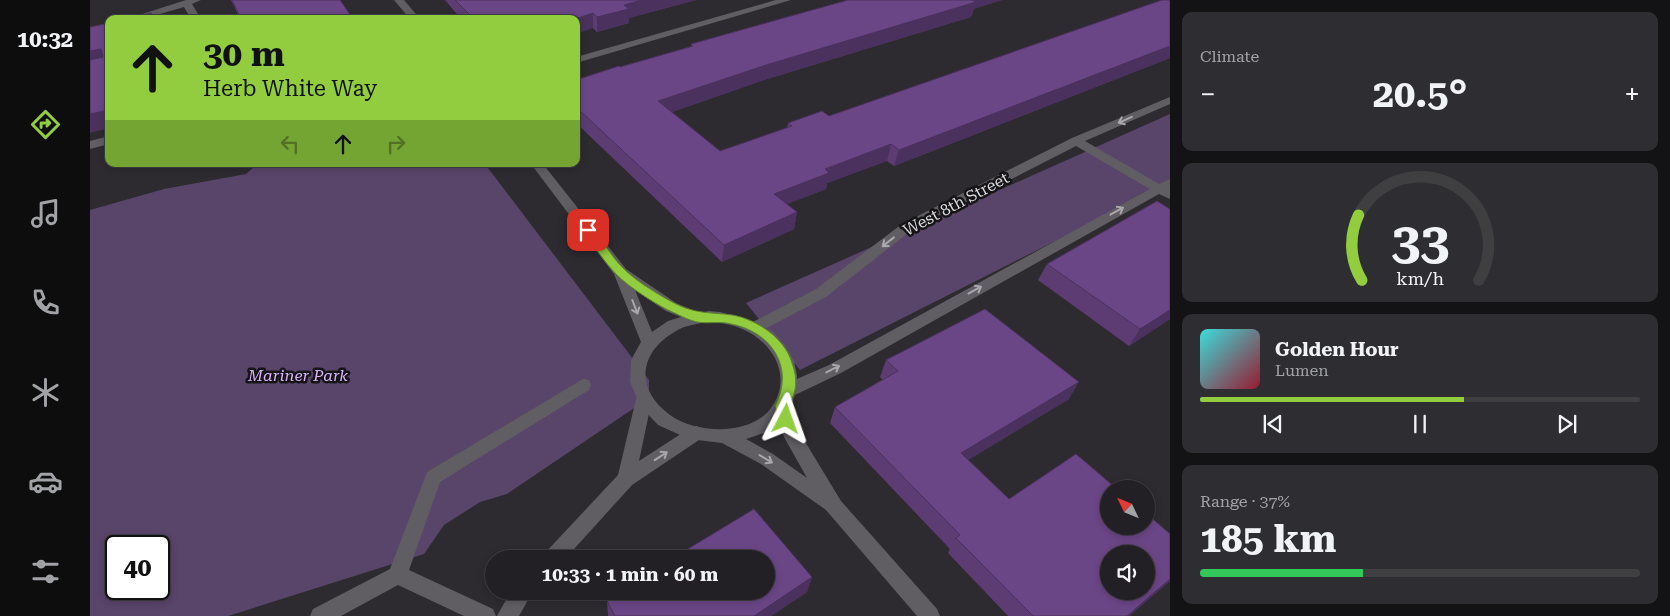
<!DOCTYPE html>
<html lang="en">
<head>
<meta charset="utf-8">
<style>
	:root { --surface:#222024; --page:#2e2d31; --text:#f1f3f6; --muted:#a2a3a6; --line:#3f3e41; --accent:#91cd3f }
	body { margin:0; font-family:"Roboto Serif",serif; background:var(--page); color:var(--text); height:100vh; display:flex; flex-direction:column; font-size:19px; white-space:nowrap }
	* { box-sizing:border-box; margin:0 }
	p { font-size:16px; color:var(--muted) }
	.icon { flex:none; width:28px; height:28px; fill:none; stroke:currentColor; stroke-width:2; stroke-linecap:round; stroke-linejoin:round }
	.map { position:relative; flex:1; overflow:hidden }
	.sheet { display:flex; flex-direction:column; gap:12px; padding:12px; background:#131214; width:500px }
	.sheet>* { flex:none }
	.guide { position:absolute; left:15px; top:15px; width:475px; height:152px; border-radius:10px; box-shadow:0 2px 8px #0003,0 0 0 1px var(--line); background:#91cd3f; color:#111; overflow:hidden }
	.needle { width:32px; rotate:313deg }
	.tools { position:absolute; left:1010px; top:480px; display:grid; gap:10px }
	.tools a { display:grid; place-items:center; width:55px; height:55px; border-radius:50%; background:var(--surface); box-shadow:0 2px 8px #0003,0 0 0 1px var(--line); font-size:25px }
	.speed { position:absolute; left:15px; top:535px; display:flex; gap:10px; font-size:25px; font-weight:700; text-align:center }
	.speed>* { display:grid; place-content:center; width:65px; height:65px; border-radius:50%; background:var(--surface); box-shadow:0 2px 8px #0003,0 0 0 1px var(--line); line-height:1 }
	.speed .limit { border:2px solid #111; border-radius:8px; background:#fff; color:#111 }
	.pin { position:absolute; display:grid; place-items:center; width:42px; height:42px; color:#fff; margin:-21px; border-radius:10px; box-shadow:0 2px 8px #0006 }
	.me { position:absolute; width:55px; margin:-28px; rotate:4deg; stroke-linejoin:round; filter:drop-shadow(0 0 4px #0008) }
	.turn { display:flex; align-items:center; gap:18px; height:105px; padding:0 15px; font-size:22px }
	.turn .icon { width:65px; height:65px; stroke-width:2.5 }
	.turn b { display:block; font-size:35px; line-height:42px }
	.lanes { display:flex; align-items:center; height:48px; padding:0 15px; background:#0003; justify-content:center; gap:25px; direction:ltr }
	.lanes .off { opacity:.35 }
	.big { font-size:38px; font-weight:700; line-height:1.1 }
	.sheet .card { flex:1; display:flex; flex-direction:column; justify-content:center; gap:8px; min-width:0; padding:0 18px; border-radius:10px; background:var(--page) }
	.sheet .dial { align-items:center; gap:0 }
	.dial svg { height:130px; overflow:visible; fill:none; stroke:var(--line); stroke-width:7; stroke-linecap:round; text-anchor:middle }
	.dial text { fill:var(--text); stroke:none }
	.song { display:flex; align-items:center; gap:15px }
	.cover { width:60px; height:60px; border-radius:8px; background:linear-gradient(135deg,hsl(180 70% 55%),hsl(350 70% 35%)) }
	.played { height:5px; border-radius:2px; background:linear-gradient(90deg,var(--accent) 60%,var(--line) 60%) }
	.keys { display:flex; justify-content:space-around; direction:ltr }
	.heat { display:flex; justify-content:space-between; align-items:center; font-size:28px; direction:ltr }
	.charge { height:8px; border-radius:4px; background:linear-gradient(90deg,#34c759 37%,var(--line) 0) }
	.trip { position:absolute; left:395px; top:550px; width:290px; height:50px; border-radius:25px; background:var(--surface); box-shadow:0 2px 8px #0003,0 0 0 1px var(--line); font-weight:700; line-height:50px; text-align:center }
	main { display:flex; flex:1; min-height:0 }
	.dock { display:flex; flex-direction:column; width:90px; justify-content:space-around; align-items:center; background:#0e0d0e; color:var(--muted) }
	.dock .icon { width:35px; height:35px }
	.dock .current { color:var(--accent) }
	.dock b { font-size:22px; color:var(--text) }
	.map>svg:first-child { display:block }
</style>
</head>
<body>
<main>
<nav class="dock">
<b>10:32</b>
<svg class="icon current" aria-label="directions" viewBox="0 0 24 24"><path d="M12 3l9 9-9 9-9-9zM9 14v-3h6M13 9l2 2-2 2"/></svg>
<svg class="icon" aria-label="music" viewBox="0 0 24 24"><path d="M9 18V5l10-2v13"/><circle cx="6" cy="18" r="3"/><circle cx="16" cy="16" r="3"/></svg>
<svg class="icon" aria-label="phone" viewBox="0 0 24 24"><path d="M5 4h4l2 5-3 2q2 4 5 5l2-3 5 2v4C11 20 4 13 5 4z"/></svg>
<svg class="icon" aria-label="climate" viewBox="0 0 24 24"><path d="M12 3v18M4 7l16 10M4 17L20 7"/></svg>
<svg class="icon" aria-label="car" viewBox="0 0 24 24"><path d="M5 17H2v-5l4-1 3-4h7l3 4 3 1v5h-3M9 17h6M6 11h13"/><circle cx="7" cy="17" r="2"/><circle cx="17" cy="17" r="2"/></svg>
<svg class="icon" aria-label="filters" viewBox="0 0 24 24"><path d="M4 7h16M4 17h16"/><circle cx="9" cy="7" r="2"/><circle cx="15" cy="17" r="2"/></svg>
</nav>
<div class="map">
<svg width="1080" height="616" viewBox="0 0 1080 616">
	<rect width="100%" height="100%" fill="#2d2b30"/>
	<g fill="#59446a" fill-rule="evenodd">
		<polygon points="1080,114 1080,183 710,370 656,303"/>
		<path d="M167,164h228l164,216v18l-142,96 -27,8 -36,23 -20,29 -196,62h-138v-406l74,-21 82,-15zM26,546h43v43h-43z"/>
	</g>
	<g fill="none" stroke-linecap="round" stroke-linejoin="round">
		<g fill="#605d63" fill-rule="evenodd">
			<polygon points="19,136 19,144 0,149 0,141"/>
			<polygon points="493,379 499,380 501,385 499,390 350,482 319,570 403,609 406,616 374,616 308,585 251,616 220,616 223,609 300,569 337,472"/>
		</g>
		<g fill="#605d63" fill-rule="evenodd">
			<polygon points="96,0 111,0 102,4 111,19 101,19 94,7 53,19 37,19"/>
			<polygon points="686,0 701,0 486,63 486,57"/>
			<polygon points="1080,97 1080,104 995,141 1069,184 1080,179 1080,199 1069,194 751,373 705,395 699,396 693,395 691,390 693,385 739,365 1060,189 986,146 822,230 736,297 669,332 659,332 656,328 659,324 726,289 812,224 982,138"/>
			<polygon points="554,392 560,394 562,399 549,461 600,428 606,426 612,428 615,433 612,438 542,485 475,559 452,559 455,553 528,475 546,399 548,394"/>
			<polygon points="421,591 443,591 429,616 407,616"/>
		</g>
		<g fill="#605d63" fill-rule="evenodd">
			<polygon points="304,0 314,0 330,19 320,19"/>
			<path d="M441,164h12l83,105 50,34 24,10 9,-2 11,1 33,9 20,11 11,12 10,17 3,14v14l-6,18 7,23 43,71 96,108 3,7h-23l-91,-106 -65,-46 -39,-21 -33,-4 -31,-14 -17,-18 -11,-25 1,-22 10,-18 -27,-68zM545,290l31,21 15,6 -13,4 -16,11zM619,321c11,2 23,3 33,8 32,13 51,49 29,79 -20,28 -75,26 -101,7 -36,-26 -31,-63 6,-84 9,-6 23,-7 33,-10zM689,423l5,14 23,41 -34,-24 -27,-15 21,-7z"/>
		</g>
	</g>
	<g fill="#5c3c73">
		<polygon points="141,0 250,0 261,16 267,19 150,19"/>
		<polygon points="355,0 606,0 539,18 539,23 507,32 503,28 486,19 371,19"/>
		<polygon points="1080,0 1080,58 804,166 797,161 737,183 736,189 697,204 707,212 704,229 632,262 486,123 486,80 601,47 601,44 884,9 881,17 674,80 582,112 630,151 697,128 698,123 739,116"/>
		<polygon points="957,264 1080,319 1039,346 948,280"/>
		<polygon points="796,360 979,399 878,460 919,499 1080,534 1080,581 1039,616 918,616 858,553 860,549 740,423 745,407 793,380 790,377"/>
		<polygon points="583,558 722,577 717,592 681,616 518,616 517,601 676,591"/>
	</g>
	<g fill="#4b315e">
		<polygon points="552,0 606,0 539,18 539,23 507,32 507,17 534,5"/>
		<polygon points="877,0 913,0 884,9 881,17 674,80 568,117 568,101 676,65"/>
		<polygon points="503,13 503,28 486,34 486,19 485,19"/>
		<polygon points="1080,46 1080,58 804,166 809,150"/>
		<polygon points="11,49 19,64 0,68 0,51"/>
		<polygon points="19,110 19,128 0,133 0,114"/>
		<polygon points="801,144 797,161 737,183 736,189 681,210 684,194 735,169"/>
		<polygon points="707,212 704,229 632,262 634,245"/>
		<polygon points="1080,310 1080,319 1039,346 1050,329"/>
		<polygon points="989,382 979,399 863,469 871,453"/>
		<polygon points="722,577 717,592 681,616 664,616"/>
		<polygon points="1080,579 1080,581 1039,616 1037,616"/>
	</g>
	<g fill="#6b4686" stroke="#4b315e" fill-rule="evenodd">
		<polygon points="142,0 250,0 261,16 265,15 267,19 151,19"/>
		<polygon points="365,0 552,0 534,5 539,9 507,17 503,13 485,19 384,19"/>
		<polygon points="758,0 882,0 886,2 676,65 568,101 630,151 702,126 698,123 732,111 739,116 1072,0 1080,0 1080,46 809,150 801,144 735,169 739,173 684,194 707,212 634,245 486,107 486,80 529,66 530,67 603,46 601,44"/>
		<polygon points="61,13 63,19 36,19"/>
		<polygon points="19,23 19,110 0,114 0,60 13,57 11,49 0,51 0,27"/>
		<polygon points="1067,201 1080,209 1080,310 1050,329 957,264"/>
		<path d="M895,309l94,73 -118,71 48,46 67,-45 41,35h-8v37h37v-13l24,21v45l-43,37h-94l-77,-78 4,-3 -125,-128 63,-36 -12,-11zM1019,554h37v37h-37z"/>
		<polygon points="664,509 722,577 664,616 525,616 517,601 534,591 676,591 676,559 567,559 579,552 583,558"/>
	</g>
	<defs><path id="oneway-shaft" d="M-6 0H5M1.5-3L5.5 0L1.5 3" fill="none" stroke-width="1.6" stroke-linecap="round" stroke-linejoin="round" transform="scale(1.25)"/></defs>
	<g stroke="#a9a7ac">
		<use href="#oneway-shaft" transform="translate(1035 120) rotate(156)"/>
		<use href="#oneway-shaft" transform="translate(1027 211) rotate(-29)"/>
		<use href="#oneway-shaft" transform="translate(798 242) rotate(142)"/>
		<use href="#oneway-shaft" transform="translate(885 290) rotate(-29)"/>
		<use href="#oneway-shaft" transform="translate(545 307) rotate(69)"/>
		<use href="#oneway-shaft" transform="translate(743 369) rotate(-27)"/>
		<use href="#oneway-shaft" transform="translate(571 456) rotate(-33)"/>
		<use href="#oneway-shaft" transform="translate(676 459) rotate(31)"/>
	</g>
	<path fill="#91cd3f" stroke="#5e8529" d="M498,226l4,1c11,14 20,31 33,43 11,11 37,27 51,34 20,10 34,8 56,11 24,4 53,23 60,48 6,16 5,29 -4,44l4,12 -2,4h-9l-6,-17c20,-38 -3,-74 -44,-82 -11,-3 -23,0 -34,-2 -9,-2 -20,-8 -29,-12 -14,-7 -39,-23 -50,-34 -13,-13 -25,-31 -35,-46z"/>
	<g text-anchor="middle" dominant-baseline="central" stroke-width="5" stroke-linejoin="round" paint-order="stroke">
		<g font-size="16" fill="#dad8dc" stroke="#151416">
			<text transform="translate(866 204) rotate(-28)">West 8th Street</text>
		</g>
		<g font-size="16" font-style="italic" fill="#ddb3fd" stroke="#151416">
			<text x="208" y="375">Mariner Park</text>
		</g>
	</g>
</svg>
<div class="tools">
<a><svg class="needle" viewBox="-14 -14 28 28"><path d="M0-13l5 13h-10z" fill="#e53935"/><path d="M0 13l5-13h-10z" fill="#a2a3a6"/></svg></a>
<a><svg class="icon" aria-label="sound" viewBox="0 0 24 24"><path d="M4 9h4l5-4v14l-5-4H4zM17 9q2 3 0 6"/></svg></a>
</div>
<div class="speed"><div class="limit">40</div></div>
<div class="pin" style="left:498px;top:230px;background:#d93025"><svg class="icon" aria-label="arrive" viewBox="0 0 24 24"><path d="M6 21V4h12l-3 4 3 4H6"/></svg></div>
<svg class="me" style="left:696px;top:419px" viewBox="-20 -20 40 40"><path d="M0-17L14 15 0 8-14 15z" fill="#91cd3f" stroke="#fff" stroke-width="4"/></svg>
<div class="trip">10:33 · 1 min · 60 m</div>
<div class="guide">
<div class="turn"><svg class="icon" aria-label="ahead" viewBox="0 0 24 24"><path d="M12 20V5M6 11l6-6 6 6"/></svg><div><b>30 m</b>Herb White Way</div></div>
<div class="lanes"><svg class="icon off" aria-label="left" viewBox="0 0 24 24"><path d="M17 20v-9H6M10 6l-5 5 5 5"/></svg><svg class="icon" aria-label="ahead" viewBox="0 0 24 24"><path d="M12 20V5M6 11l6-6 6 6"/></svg><svg class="icon off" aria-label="right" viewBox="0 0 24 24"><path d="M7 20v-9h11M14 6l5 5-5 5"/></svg></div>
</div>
</div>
<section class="sheet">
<div class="card"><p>Climate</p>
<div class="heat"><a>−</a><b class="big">20.5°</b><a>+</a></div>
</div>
<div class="card dial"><svg viewBox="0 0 100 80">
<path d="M14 69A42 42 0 1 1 86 69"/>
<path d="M14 69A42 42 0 0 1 12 29" stroke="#91cd3f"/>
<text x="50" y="56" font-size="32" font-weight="700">33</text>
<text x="50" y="72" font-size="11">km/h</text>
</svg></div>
<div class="card">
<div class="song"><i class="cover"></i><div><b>Golden Hour</b><p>Lumen</p></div></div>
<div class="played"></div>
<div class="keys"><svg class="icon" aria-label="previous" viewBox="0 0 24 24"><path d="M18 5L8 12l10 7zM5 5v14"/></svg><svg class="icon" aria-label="pause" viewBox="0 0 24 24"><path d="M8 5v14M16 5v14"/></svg><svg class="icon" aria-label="next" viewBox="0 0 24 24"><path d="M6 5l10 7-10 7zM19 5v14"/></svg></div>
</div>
<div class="card"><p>Range · 37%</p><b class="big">185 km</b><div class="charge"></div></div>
</section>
</main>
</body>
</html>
